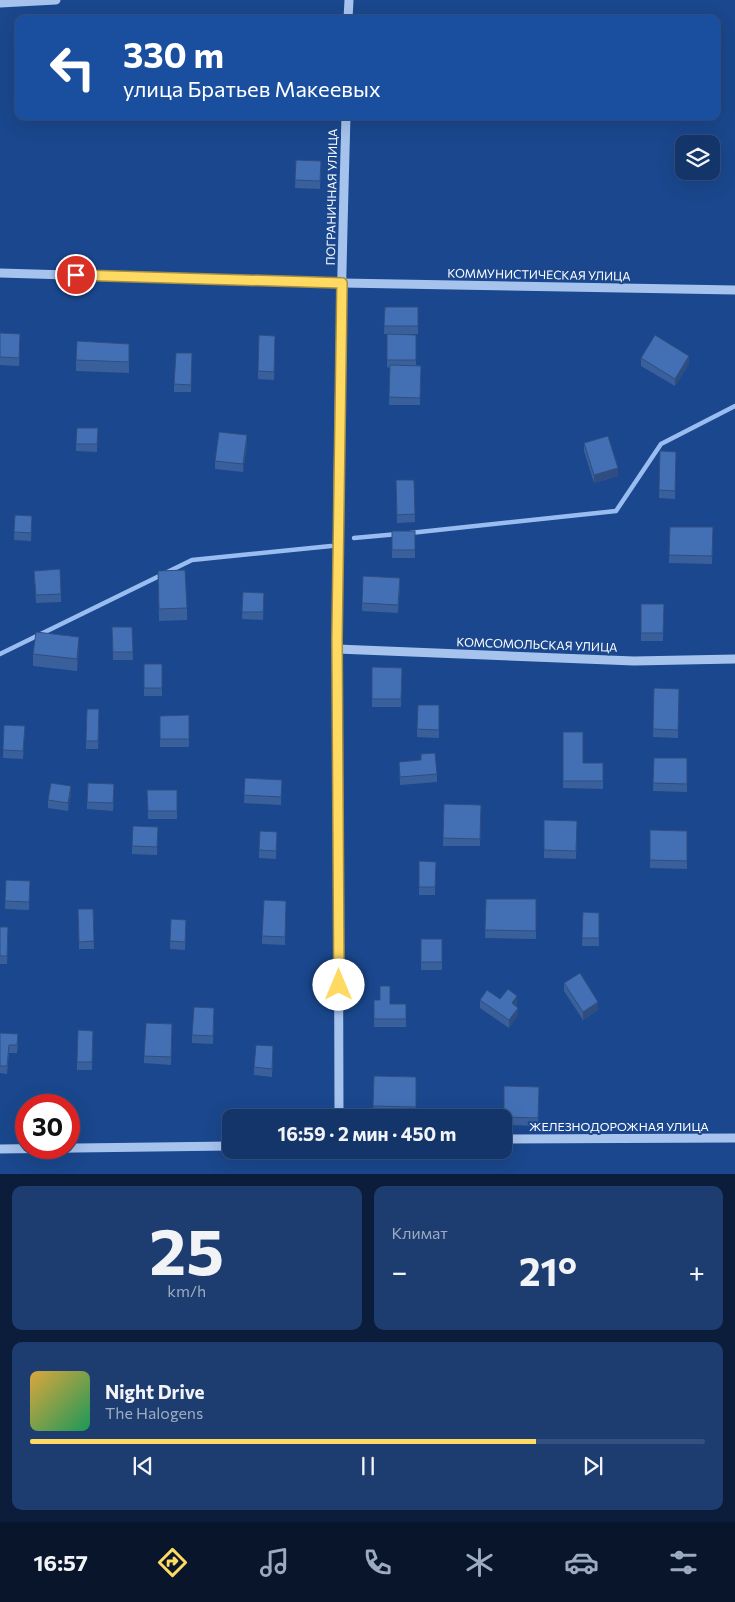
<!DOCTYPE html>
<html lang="ru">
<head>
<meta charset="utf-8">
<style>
	:root { --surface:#14356a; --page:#1d3d70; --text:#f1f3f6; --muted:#9dabc1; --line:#33507e; --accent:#ffda63 }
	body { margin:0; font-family:Commissioner,sans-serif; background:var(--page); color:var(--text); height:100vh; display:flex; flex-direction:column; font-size:19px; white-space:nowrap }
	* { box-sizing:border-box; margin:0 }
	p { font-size:16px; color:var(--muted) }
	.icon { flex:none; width:28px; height:28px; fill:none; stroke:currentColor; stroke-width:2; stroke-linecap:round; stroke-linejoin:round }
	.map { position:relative; height:1174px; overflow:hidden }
	.drawer { display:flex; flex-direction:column; gap:12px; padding:12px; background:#0b1d3a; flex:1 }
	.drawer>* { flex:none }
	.guide { position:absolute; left:15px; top:15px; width:705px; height:105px; border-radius:10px; box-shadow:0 5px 20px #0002,0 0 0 1px var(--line); background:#1a4fa0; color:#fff; overflow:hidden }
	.tools { position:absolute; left:675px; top:135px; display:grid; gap:10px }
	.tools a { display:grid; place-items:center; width:45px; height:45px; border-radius:10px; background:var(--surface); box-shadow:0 5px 20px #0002,0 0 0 1px var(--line); font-size:25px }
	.speed { position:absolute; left:15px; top:1094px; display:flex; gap:10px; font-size:25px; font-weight:700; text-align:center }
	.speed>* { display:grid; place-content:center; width:65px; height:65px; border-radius:50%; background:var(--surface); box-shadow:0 5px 20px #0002,0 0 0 1px var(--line); line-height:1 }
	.speed .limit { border:8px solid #d22; background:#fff; color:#111 }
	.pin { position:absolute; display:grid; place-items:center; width:42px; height:42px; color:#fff; margin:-21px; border:2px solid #fff; border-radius:50%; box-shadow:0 1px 5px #0007 }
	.me { position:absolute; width:55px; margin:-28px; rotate:0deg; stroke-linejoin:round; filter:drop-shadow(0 0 4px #0008) }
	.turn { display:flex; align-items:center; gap:18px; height:105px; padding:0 25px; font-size:22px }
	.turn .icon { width:65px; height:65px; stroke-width:2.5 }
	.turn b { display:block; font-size:35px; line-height:42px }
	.big { font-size:38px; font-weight:700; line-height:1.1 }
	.drawer .widget { flex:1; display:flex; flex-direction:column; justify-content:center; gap:8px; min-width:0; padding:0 18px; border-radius:10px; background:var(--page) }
	.drawer .dial { align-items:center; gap:0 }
	.dial b { font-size:65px; line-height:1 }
	.song { display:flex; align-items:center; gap:15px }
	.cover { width:60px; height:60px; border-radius:8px; background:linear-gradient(135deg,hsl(40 70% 55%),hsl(150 70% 35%)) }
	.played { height:5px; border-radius:2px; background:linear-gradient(90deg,var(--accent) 75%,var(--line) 75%) }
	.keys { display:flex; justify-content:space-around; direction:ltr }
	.heat { display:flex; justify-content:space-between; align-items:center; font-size:28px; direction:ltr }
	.drawer .tiles { flex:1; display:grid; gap:12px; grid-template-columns:1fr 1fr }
	.widget:last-child { grid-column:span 2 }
	.trip { position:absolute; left:222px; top:1109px; width:290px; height:50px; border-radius:10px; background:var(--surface); box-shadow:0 5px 20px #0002,0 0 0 1px var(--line); font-weight:700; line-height:50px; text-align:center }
	.tab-bar { display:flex; height:80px; justify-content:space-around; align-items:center; background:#08152a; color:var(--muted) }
	.tab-bar .icon { width:35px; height:35px }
	.tab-bar .on { color:var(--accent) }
	.tab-bar b { font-size:22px; color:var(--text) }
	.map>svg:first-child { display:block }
</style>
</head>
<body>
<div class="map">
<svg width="735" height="1175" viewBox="0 0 735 1175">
	<rect width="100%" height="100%" fill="#1a478d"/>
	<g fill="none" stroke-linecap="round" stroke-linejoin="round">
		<g stroke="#99bdf0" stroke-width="4.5">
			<polyline points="410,533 616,511 661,444 735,406"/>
			<polyline points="354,538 398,534"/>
			<polyline points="0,654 192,560 331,546"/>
		</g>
		<g stroke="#a6c3ee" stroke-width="9">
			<polyline points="0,3 56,0"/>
			<polyline points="348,19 349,0"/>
			<polyline points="0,273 342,283 735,290"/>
			<polyline points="337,649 634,661 735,659"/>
			<path d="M339,1118c0,-160 -1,-319 -2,-479 0,-174 4,-348 9,-523"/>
			<polyline points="504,1139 735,1138"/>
			<polyline points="0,1149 231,1146"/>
		</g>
	</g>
	<g fill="#3a609c">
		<polygon points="296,160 321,161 320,189 295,188"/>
		<polygon points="385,307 418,307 418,334 384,334"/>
		<polygon points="0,333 20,342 19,366 0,365"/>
		<polygon points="387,334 416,335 416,365 421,366 420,405 389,405 390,368 387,367"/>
		<polygon points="275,344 274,380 258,379 258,371"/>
		<polygon points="192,353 191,392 174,392 174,384"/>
		<polygon points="129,355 129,373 76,371 76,360"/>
		<polygon points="641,358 689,364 675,386 641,366"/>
		<polygon points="98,428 97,452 76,451 76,444"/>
		<polygon points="247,443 243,472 215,469 215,461"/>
		<polygon points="584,443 618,476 594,483 584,451"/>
		<polygon points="660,451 676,452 675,499 659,498"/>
		<polygon points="396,480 414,480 415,522 397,523"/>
		<polygon points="15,515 32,516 31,541 14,540"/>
		<polygon points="670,527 713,527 712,564 669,563"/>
		<rect x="392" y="531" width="23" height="27"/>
		<polygon points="34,571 61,594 61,602 36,603"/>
		<polygon points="158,571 187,608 187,620 159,621"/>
		<polygon points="400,586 398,613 362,611 362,603"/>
		<polygon points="243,592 264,601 263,620 242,619"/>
		<polygon points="641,604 664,604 663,641 641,641"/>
		<polygon points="112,627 132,627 133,660 113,660"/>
		<polygon points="79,648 77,671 33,666 33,654"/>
		<rect x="144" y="664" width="18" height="32"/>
		<polygon points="372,667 402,668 401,707 372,707"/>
		<polygon points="654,688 679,689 678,738 653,737"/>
		<polygon points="439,705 439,738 417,737 417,729"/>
		<polygon points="189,715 189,747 160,747 160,716"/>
		<polygon points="99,717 98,749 86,749 86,741"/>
		<polygon points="4,725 25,726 23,759 3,758"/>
		<polygon points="563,732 583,763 603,763 603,789 563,788"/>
		<polygon points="654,758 687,758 687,792 653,791"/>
		<polygon points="399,762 437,774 437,782 400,785"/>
		<polygon points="245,778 282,780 281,805 244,803"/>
		<polygon points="147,790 177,790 177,819 148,819"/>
		<polygon points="114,792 113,811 87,809 87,802"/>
		<polygon points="71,794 68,811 48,808 48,800"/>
		<polygon points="444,804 481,805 480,846 443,846"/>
		<polygon points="544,820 577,821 576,859 544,858"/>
		<polygon points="158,827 157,855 132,854 132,846"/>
		<polygon points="650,830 687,831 687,869 650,868"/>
		<polygon points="277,832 276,859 259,858 259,850"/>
		<polygon points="419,861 436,862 435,895 419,895"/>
		<polygon points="6,880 30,881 29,910 5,909"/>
		<polygon points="486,899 536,899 536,939 485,938"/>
		<polygon points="286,901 285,945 262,944 262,936"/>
		<polygon points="78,909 93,909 94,949 79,949"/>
		<polygon points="583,912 599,913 599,946 582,946"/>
		<polygon points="171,919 186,928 185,950 170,949"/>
		<polygon points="0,927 8,935 7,964 0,964"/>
		<rect x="421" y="939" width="21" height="31"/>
		<polygon points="564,983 598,1010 583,1020 564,991"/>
		<polygon points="500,999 517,1004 516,1006 518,1015 509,1028 480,1008 480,1000"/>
		<polygon points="374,1000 390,1004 406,1004 406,1027 374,1027"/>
		<polygon points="214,1008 213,1044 192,1043 192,1035"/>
		<polygon points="172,1032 171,1065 144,1063 144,1056"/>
		<polygon points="0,1033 18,1042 17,1053 9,1053 7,1074 0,1073"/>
		<polygon points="93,1039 92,1070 77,1070 77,1062"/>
		<polygon points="273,1054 272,1077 254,1075 254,1067"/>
		<polygon points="374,1076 416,1077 416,1115 373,1114"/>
		<polygon points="504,1086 539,1087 538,1126 504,1125"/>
	</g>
	<g fill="#2f4e7f">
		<polygon points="689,356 689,364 675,386 675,379"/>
		<polygon points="247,435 247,443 243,472 243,464"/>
		<polygon points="618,468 618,476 594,483 594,475"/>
		<polygon points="79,637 79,648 77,671 77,659"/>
		<polygon points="71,786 71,794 68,811 68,803"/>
		<polygon points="517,996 517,1004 512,1011 512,1003"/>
		<polygon points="598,1002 598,1010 583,1020 583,1012"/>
		<polygon points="518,1008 518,1015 509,1028 509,1020"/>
	</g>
	<g fill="#4370b5" stroke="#2f4e7f">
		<polygon points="296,160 321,161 320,181 295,180"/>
		<polygon points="385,307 418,307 418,326 384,326"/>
		<polygon points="0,333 20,334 19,358 0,357"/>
		<polygon points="387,334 416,335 416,360 387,360"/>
		<polygon points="259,335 275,336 274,372 258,371"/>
		<polygon points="655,335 689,356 675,379 641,358"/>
		<polygon points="77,341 129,344 129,362 76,360"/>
		<polygon points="176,353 192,353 191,385 174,384"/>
		<polygon points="390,365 421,366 420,398 389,397"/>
		<polygon points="77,428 98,428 97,444 76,444"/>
		<polygon points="219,432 247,435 243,464 215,461"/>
		<polygon points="608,436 618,468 594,475 584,443"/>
		<polygon points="660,451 676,452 675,491 659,490"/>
		<polygon points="396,480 414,480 415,514 397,515"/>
		<polygon points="15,515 32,516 31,533 14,532"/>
		<polygon points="670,527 713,527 712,556 669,555"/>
		<rect x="392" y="531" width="23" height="19"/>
		<polygon points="60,569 61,594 36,595 34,571"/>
		<polygon points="185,570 187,608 159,609 158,571"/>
		<polygon points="363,576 400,578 398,605 362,603"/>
		<polygon points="243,592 264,593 263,612 242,612"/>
		<polygon points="641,604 664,604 663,633 641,633"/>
		<polygon points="112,627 132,627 133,652 113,652"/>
		<polygon points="36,632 79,637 77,659 33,654"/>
		<rect x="144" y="664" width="18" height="24"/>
		<polygon points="372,667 402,668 401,699 372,699"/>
		<polygon points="654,688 679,689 678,730 653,729"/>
		<polygon points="418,705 439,705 439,730 417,729"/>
		<polygon points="87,709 99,709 98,741 86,741"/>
		<polygon points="189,715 189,739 160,739 160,716"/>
		<polygon points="4,725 25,726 23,751 3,750"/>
		<polygon points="563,732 583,732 583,763 603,763 603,781 563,781"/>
		<polygon points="435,753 437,774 400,777 399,762 421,760 421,754"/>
		<polygon points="654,758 687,758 687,784 653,783"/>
		<polygon points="245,778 282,780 281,797 244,795"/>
		<polygon points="51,783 71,786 68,803 48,800"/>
		<polygon points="88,783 114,784 113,803 87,802"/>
		<polygon points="147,790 177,790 177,811 148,811"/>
		<polygon points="444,804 481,805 480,839 443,838"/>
		<polygon points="544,820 577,821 576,851 544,850"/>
		<polygon points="133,826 158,827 157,847 132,846"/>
		<polygon points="650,830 687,831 687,861 650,860"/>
		<polygon points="260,831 277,832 276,851 259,850"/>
		<polygon points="419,861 436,862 435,887 419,887"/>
		<polygon points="6,880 30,881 29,902 5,901"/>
		<polygon points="486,899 536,899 536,931 485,930"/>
		<polygon points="264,900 286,901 285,937 262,936"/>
		<polygon points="78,909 93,909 94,941 79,942"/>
		<polygon points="583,912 599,913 599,938 582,938"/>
		<polygon points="171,919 186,920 185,942 170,941"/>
		<polygon points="0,927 8,927 7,956 0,956"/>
		<rect x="421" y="939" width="21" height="23"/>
		<polygon points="580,973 598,1002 583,1012 564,983"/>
		<polygon points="380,986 390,986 390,1004 406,1004 406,1019 374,1019 374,1000 380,1000"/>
		<polygon points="508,989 517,996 512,1003 518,1008 509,1020 480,1000 487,990 500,999"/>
		<polygon points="194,1007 214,1008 213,1036 192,1035"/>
		<polygon points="146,1023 172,1024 171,1057 144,1056"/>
		<polygon points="78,1030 93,1031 92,1062 77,1062"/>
		<polygon points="0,1033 18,1034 17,1045 9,1045 7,1066 0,1066"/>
		<polygon points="256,1045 273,1046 272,1069 254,1067"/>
		<polygon points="374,1076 416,1077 416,1107 373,1106"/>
		<polygon points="504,1086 539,1087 538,1118 504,1117"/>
	</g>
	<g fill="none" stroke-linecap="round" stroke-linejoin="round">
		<defs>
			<polyline id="route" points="76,275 342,283 337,639 339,985"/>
		</defs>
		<use href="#route" stroke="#a68e40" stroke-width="12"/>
		<use href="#route" stroke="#ffda63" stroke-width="9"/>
	</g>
	<g text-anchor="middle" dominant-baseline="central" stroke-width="4" stroke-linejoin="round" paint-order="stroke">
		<g font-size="12" fill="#fff" stroke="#1a478d">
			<text transform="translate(331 197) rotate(-89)">ПОГРАНИЧНАЯ УЛИЦА</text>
			<text transform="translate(539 274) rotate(1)">КОММУНИСТИЧЕСКАЯ УЛИЦА</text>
			<text transform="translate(537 644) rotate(2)">КОМСОМОЛЬСКАЯ УЛИЦА</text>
			<text x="619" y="1126">ЖЕЛЕЗНОДОРОЖНАЯ УЛИЦА</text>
		</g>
	</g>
</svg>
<div class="tools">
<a><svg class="icon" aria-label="layers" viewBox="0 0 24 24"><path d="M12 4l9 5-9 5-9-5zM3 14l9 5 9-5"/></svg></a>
</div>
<div class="speed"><div class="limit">30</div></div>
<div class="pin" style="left:76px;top:275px;background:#d93025"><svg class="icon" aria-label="arrive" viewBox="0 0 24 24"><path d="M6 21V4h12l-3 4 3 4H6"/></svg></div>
<svg class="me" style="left:339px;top:985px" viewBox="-20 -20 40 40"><circle r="19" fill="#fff"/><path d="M0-13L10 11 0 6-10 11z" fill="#ffda63"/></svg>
<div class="trip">16:59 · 2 мин · 450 m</div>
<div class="guide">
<div class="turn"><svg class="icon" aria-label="left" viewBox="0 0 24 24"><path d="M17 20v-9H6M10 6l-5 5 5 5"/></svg><div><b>330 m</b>улица Братьев Макеевых</div></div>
</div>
</div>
<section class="drawer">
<div class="tiles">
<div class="widget dial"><b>25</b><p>km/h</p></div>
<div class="widget"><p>Климат</p>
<div class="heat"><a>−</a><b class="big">21°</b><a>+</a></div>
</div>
<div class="widget">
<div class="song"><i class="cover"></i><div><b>Night Drive</b><p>The Halogens</p></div></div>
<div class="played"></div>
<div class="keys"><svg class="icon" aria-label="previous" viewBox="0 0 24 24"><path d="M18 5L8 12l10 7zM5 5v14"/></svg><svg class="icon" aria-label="pause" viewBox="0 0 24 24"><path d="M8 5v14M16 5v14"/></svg><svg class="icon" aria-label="next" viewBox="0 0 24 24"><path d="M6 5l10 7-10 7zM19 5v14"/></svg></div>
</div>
</div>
</section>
<nav class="tab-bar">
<b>16:57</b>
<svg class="icon on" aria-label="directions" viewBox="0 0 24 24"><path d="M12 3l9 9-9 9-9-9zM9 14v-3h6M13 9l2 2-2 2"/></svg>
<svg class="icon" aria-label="music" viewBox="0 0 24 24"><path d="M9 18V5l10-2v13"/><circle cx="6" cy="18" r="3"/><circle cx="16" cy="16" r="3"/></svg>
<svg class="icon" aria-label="phone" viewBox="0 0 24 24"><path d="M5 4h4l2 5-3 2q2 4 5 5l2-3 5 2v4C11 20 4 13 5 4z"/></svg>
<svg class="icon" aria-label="climate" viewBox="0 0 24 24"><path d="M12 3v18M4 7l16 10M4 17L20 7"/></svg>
<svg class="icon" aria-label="car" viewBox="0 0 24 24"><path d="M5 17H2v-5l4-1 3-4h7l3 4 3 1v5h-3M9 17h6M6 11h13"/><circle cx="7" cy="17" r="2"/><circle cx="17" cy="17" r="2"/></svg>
<svg class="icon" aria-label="filters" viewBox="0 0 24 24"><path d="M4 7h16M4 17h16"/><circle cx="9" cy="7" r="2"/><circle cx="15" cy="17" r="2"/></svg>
</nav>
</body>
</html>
